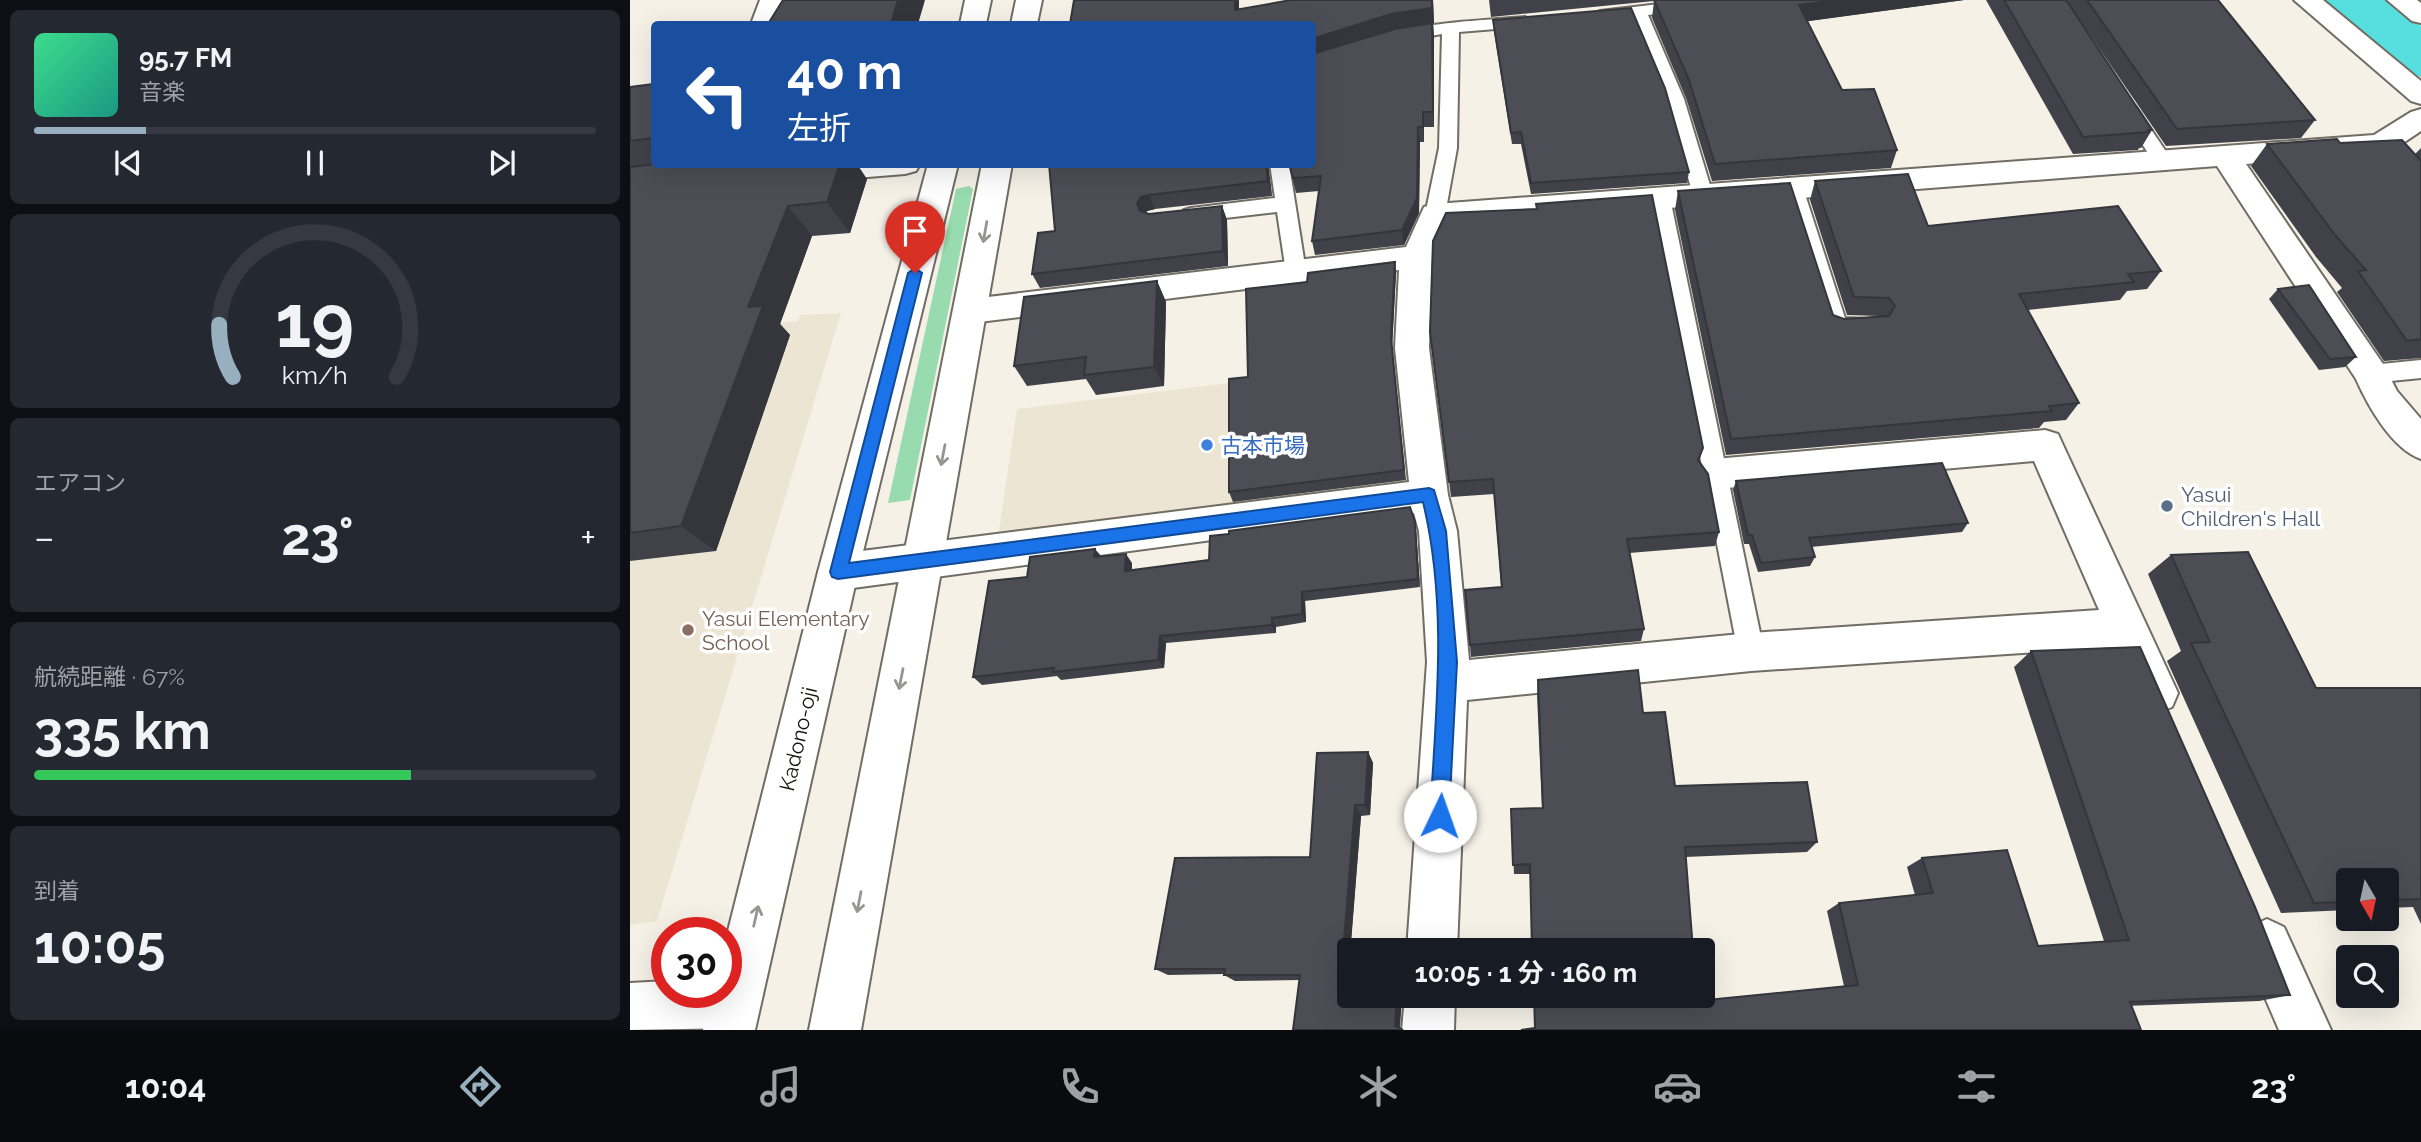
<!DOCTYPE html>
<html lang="ja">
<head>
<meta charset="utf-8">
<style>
	:root { --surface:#171b24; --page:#242831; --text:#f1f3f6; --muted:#9ea1a6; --line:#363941; --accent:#97afbe }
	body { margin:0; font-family:Raleway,"Noto Sans JP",sans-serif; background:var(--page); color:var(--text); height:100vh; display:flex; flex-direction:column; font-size:26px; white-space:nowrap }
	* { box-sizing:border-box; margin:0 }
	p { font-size:23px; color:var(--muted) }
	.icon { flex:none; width:38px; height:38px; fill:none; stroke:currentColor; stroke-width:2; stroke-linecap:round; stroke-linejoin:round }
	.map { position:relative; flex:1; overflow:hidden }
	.details { display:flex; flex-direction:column; gap:10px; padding:10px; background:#0d0f14; width:630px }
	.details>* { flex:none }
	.guide { position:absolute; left:21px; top:21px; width:665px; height:147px; border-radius:7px; box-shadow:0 7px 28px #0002; background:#1a4fa0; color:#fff; overflow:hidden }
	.needle { width:46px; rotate:171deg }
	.buttons { position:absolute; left:1706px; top:868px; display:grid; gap:14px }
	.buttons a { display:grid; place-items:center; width:63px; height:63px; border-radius:7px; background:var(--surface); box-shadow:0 7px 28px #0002; font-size:35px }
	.speed { position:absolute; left:21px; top:917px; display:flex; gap:14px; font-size:35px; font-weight:700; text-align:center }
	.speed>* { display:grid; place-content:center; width:91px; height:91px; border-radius:50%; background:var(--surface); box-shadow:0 7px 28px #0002; line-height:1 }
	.speed .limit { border:10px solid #d22; background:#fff; color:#111 }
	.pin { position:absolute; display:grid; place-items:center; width:60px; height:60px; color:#fff; margin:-72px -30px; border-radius:50% 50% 50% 0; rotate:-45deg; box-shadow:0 0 7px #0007 }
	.pin .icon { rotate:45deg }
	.me { position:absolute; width:77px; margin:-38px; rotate:3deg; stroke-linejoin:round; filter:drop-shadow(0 0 5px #0008) }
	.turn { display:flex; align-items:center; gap:24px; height:147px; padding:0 21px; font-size:32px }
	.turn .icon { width:91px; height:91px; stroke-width:2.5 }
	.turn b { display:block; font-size:49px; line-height:60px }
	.big { font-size:52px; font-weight:700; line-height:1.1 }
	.details .widget { flex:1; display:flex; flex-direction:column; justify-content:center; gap:10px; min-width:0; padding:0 24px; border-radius:10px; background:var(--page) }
	.details .dial { align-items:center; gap:0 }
	.dial svg { height:182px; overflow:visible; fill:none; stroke:var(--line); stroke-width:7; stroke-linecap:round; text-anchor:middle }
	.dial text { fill:var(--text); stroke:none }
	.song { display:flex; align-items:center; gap:21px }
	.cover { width:84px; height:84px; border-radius:10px; background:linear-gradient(135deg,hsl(150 70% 55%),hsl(170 70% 35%)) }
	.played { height:7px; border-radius:4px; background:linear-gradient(90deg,var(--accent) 20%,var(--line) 20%) }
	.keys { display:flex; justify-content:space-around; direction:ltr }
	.heat { display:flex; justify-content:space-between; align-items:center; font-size:38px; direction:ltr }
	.charge { height:10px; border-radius:5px; background:linear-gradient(90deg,#34c759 67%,var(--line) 0) }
	.trip { position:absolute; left:707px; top:938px; width:378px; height:70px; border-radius:7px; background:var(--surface); box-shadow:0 7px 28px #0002; font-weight:700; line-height:70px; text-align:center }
	.tabs { display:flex; height:112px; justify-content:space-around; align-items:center; background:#090b0e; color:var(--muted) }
	.tabs .icon { width:49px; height:49px }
	.tabs .selected { color:var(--accent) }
	.tabs b { font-size:32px; color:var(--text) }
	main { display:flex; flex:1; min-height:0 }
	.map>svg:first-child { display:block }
</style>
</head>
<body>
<main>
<section class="details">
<div class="widget">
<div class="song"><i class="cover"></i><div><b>95.7 FM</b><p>音楽</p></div></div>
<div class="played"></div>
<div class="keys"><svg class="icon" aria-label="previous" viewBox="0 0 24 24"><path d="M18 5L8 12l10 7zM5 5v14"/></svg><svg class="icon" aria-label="pause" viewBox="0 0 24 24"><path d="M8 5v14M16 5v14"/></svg><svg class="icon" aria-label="next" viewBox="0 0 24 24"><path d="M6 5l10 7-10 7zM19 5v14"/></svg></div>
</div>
<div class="widget dial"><svg viewBox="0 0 100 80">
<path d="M14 69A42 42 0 1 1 86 69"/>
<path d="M14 69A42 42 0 0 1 8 46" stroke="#97afbe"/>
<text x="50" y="56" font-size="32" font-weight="700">19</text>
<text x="50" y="72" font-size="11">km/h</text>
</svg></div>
<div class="widget"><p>エアコン</p>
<div class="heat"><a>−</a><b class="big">23°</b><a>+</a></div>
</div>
<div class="widget"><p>航続距離 · 67%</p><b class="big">335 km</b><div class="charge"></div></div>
<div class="widget"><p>到着</p><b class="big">10:05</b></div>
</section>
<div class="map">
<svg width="1791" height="1030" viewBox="0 0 1791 1030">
	<rect width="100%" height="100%" fill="#f5f1e7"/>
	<g fill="#ede5d4">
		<polygon points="211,313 27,921 0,925 0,338 168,321 170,315"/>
		<polygon points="762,363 777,482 368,537 387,409"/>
	</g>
	<polygon fill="#97dbaf" points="339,186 343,189 280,500 258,503 326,189"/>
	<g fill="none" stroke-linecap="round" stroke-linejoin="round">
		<polygon fill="#57dfdf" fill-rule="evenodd" points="1682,0 1755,0 1791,26 1791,77 1767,71 1692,13"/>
		<defs>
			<g id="lane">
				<polygon points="1063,0 1113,0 1105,5 1018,15 1054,99 1083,195 1080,200 1066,200 1063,195 1036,99 1002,17 970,21 962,16 970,11"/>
				<path d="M895,17l8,5 -2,4 -72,6 -2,116 -12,67 -3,5h-14l-3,-5 14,-67 3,-114 -40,7 -8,-5c12,-13 108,-17 131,-19z"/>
				<polygon points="1500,105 1506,107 1539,156 1541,160 1539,164 1525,164 1491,111"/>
				<polygon points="640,164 659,164 676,272 673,277 666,279 659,277 656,272 647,212 561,222 554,220 551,215 554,210 561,208 645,198"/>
				<polygon points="1163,182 1170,183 1173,188 1215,318 1237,319 1240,325 1237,331 1207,334 1199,332 1196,326 1153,188 1156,183"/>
				<polygon points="1030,191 1037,193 1040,198 1134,652 1130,661 1121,664 1112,661 1108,652 1020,198 1023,193"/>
				<polygon points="1791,360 1791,378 1741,383 1733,380 1730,374 1733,368 1741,365"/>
			</g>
			<g id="street">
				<polygon points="130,0 156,0 147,24 121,24"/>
				<polygon points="1664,0 1693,0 1791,81 1791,104 1781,101"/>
				<path d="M1791,109v22l-30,20 -10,2 -135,11 137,200 14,27 24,28v40c-29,-10 -53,-53 -65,-80l-139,-213 -770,59 -15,32 -3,91 19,147 9,36 12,129 282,-27 348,-23 -65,-149 -319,28 -13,-4 -6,-11 6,-11 13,-4 330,-29 13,4 5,11 115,248 -6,14 -15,6 -15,-6 -27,-60 -364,24 -284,29 -10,250h-50l20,-288 -8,-131 -5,-18 -576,77 -14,-6 -6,-12 6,-12 14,-6 571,-72 -14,-134 4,-78 -428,53 -12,-3 -5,-9 5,-9 12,-3 435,-52 18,-40 11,-3 939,-69 37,-23z"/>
				<polygon points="290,164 286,171 275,174 176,182 165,179 161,172 167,164"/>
				<polygon points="1637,919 1654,927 1701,1030 1649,1030 1612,944 1620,927"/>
				<polygon points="96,978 105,978 123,985 130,1003 123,1021 105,1028 0,1030 0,983 37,981 37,992 96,992"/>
				<polygon points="775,996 825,996 824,1030 772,1030"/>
			</g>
			<g id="secondary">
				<polygon points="335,0 361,0 356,24 330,24"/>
				<polygon points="386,0 412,0 407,24 381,24"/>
				<polygon points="298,164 328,164 228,572 125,1030 73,1030 83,992 96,992 96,939 188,572"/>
				<polygon points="352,164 382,164 231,1030 179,1030"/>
			</g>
			<polygon id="highway" points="1757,0 1787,0 1791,3 1791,23 1782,21"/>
		</defs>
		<use href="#lane" stroke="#716d64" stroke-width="4"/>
		<use href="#street" stroke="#716d64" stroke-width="4"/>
		<use href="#secondary" stroke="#716d64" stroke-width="4"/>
		<use href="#highway" stroke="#716d64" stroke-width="4"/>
		<use href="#lane" fill="#fff" fill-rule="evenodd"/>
		<use href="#street" fill="#fff" fill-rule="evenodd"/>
		<use href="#secondary" fill="#fff" fill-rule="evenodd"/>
		<use href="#highway" fill="#fff" fill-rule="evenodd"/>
	</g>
	<g fill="#414249">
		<polygon points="444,0 609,0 609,9 661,0 803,0 804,23 803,23 804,38 804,127 794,127 794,142 790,142 789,213 774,245 685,255 682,241 689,191 666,193 659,164 682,164"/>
		<polygon points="859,0 1334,0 1177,21 1212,90 1267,150 1261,168 1082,181 1056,98 1022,18 1024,1 861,17"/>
		<polygon points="1356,0 1436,0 1522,130 1511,148 1509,148 1508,150 1443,154"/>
		<polygon points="1436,0 1588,0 1685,120 1671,138 1536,146"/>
		<polygon points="863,20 1059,172 1057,183 901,194 891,144 882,144 864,32"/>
		<polygon points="24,84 24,164 237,179 220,233 182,236 150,324 160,335 86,551 0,561 0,87"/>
		<polygon points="1710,143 1785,154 1791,148 1791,358 1754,361 1707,292 1712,288 1686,257 1621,166 1637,144"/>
		<polygon points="419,164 638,164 642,196 525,209 517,211 516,213 519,214 592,206 597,220 598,266 410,288 402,274 425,231"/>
		<polygon points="1185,181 1298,226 1531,271 1517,289 1497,291 1490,300 1398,310 1449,403 1436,420 1414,422 1409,428 1096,455 1045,210 1048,191 1203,315 1214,319 1249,316 1217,315 1180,200"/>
		<polygon points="906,204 1073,448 1069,462 1089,532 1085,546 999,553 1014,629 1011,641 841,657 835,590 871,587 864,494 821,497 800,332 906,209"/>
		<polygon points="765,262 766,273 762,348 776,480 603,502 599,492 618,377 677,282"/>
		<polygon points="527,281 536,302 534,386 466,395 456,379 397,386 384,366"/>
		<polygon points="1648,289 1726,357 1715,367 1689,370 1639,299"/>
		<polygon points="1106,481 1338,523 1332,532 1181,547 1185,557 1180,566 1128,572 1119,544 1114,544 1103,490"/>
		<polygon points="786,531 790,587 675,601 676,622 646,627 646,633 536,643 534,668 431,680 427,676 352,685 343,677 397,577 471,557 502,563 502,570"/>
		<polygon points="1541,555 1686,688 1791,688 1791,924 1783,907 1757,908 1757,880 1718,880 1718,910 1651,913 1537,661 1551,651 1518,574"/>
		<polygon points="1401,651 1660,995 1629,1001 904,1028 1067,1001 1214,986 1197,911 1209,903 1285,895 1277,867 1292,858 1408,946 1474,941 1384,667"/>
		<polygon points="908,680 1013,713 1045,786 1187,842 1177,852 1055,857 900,874 884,874 881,809 912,808 907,695"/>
		<polygon points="738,752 743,763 740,815 731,816 717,990 719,996 772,996 770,1028 669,980 605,981 594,975 594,974 538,975 525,969 680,857"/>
	</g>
	<g fill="#35363c">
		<polygon points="268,0 295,0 288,24 261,24"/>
		<polygon points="605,0 609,0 609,24 605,10"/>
		<polygon points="803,0 804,23 803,23 804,38 804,127 803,112 682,55 682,39"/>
		<polygon points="1208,0 1334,0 1165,23 1169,5"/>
		<polygon points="793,112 794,127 794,142 793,127"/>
		<polygon points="788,127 790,142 789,213 774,245 772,230"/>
		<polygon points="210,164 227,164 237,179 220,233 197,202"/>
		<polygon points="636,164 638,164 642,196 638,181"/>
		<polygon points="519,195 525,209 517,211 513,218 507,203 511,197"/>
		<polygon points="158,206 182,236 150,324 160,335 86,551 51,526 118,307"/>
		<polygon points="592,206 597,220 598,266 593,251"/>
		<polygon points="765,262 766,273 762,348 776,480 761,338"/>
		<polygon points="527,281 536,302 534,386 524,367"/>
		<polygon points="785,522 786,531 790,587 788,579"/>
		<polygon points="465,549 472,557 464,557"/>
		<polygon points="496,554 502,563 501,580 495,571"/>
		<polygon points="672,592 675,601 676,622 672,614"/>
		<polygon points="642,618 646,627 646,633 642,625"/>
		<polygon points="530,636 536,643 534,668 528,660"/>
		<polygon points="738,752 743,763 740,815 735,805"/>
		<polygon points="725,805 731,816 717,994 710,990"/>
		<polygon points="767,996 772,996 769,1030 765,1026"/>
	</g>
	<g fill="#4c4d55" stroke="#35363c" stroke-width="2">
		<polygon points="153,0 268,0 261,24 138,24"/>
		<polygon points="444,0 605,0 605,10 661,0 802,0 802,8 761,14 682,39 682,24 440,24"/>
		<polygon points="1024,0 1208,0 1169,5 1212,90 1244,89 1267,150 1085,164 1059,80"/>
		<polygon points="1374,0 1436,0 1522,130 1518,130 1519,132 1453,137"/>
		<polygon points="1457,0 1588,0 1685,120 1547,129"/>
		<polygon points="1001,8 1035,88 1059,172 901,183 891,132 881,133 863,20"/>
		<polygon points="802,23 803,112 793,112 793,127 788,127 787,198 772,230 682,241 691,176 663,178 659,164 682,164 682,54 765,29"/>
		<polygon points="24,84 24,138 0,141 0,87"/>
		<polygon points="1707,139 1710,143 1772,140 1791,161 1791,339 1777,341 1728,271 1736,270 1705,235 1637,144"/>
		<polygon points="25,164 210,164 197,202 158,206 118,307 133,306 51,526 0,533 0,167"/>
		<polygon points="419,164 636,164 638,181 519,195 511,197 507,203 510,211 519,214 592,206 593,251 402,274 408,233 425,231"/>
		<polygon points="1278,174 1298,226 1488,206 1531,271 1498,274 1504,282 1389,294 1449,403 1419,406 1422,411 1101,439 1048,191 1160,183 1203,315 1214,319 1259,316 1265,306 1259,298 1224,297 1185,181"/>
		<polygon points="1022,195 1073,448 1068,460 1078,474 1089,532 997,539 1014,629 840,645 835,590 872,587 863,479 819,482 800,332 803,241 816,213 907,209 906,204"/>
		<polygon points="765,262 761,338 774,470 599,492 599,379 618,377 616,289 677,282 678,273"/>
		<polygon points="527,281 524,367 454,375 456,357 384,366 394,297"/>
		<polygon points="1679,285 1726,357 1700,359 1648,289"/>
		<polygon points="1312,463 1338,523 1179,538 1185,557 1131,563 1122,535 1118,535 1106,481"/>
		<polygon points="780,507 785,522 788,579 672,592 672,614 642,618 642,625 530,636 528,660 423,672 424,668 343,677 359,581 397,577 400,557 465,549 464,557 496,554 495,571 579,560 580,536 599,534 599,531"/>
		<polygon points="1618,552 1686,688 1791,688 1791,899 1757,900 1757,880 1718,880 1718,902 1684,903 1561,643 1580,642 1541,555"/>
		<polygon points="1510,647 1625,907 1660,995 1500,1002 1511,1030 891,1030 905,1028 904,996 1067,996 1067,1001 1228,985 1209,903 1303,893 1292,858 1377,850 1408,946 1499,940 1401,651"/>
		<polygon points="1008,670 1013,713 1035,712 1045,786 1177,782 1187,842 1055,847 1063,950 902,950 900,864 883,865 881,809 913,808 908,680"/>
		<polygon points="738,752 735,805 725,805 710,990 719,990 719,996 767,996 765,1026 773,1030 663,1030 670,975 594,975 595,969 525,969 545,858 680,857 687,753"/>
	</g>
	<defs><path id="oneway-shaft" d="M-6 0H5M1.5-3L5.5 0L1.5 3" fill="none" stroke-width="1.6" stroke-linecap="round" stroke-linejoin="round" transform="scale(1.75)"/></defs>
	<g stroke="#959593">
		<use href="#oneway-shaft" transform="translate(355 232) rotate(100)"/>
		<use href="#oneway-shaft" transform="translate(313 455) rotate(101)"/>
		<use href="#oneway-shaft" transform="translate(271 679) rotate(101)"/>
		<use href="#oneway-shaft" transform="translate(229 902) rotate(101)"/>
		<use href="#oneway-shaft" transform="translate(126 916) rotate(-77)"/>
	</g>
	<path fill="#1a73e8" stroke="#114b97" stroke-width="2" d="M285,268l7,5 -73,290 580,-75 5,2 12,41 11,131 -8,154 -3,7 -6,3 -7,-3 -3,-7c6,-104 18,-211 -7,-314l-585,77 -6,-2 -2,-5 78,-299z"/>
	<circle fill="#3f7fe0" stroke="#fff" stroke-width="2.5" cx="577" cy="445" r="7"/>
	<circle fill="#5c6f8a" stroke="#fff" stroke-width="2.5" cx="1537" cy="506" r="7"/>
	<circle fill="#8d6e63" stroke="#fff" stroke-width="2.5" cx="58" cy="630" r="7"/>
	<g text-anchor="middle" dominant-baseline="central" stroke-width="7" stroke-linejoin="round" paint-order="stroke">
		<g font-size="21" fill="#366cbe" stroke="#fff" text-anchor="start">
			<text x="591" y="445">古本市場</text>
		</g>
		<g font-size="21" fill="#4e5e75" stroke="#fff" text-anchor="start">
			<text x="1551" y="494">Yasui<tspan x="1551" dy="24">Children's Hall</tspan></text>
		</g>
		<g font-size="21" fill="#785e54" stroke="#fff" text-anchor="start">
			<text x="72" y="618">Yasui Elementary<tspan x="72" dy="24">School</tspan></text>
		</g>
		<g font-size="21" fill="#14130f" stroke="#fff">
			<text transform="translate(168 739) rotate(-77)">Kadono-oji</text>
		</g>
	</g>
</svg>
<div class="buttons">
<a><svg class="needle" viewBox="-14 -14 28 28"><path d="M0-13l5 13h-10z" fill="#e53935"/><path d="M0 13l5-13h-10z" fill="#9ea1a6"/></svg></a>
<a><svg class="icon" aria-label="search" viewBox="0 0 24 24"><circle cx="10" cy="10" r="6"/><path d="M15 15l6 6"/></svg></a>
</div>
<div class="speed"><div class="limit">30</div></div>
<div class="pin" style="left:285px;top:273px;background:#d93025"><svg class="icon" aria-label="arrive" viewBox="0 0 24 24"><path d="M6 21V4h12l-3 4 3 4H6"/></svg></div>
<svg class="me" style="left:810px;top:816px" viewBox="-20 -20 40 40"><circle r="19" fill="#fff"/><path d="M0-13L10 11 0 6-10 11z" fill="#1a73e8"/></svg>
<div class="trip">10:05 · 1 分 · 160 m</div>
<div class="guide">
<div class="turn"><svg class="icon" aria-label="left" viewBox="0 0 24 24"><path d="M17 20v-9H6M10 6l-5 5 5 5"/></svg><div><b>40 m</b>左折</div></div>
</div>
</div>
</main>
<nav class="tabs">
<b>10:04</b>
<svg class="icon selected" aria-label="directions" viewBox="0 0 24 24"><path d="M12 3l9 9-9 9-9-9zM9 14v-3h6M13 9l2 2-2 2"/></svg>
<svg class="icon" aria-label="music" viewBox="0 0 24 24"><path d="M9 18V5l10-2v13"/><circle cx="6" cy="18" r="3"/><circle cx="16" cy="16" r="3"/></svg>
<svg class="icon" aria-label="phone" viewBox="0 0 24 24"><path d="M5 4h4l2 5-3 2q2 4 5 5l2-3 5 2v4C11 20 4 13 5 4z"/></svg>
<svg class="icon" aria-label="climate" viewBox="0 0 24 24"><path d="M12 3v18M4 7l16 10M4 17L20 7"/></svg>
<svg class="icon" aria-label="car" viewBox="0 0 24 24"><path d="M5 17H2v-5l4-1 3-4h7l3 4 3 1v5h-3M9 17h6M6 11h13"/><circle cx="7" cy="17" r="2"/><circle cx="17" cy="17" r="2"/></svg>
<svg class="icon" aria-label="filters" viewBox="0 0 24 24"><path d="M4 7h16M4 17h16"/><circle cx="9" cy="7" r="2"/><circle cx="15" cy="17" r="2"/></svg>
<b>23°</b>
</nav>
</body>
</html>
